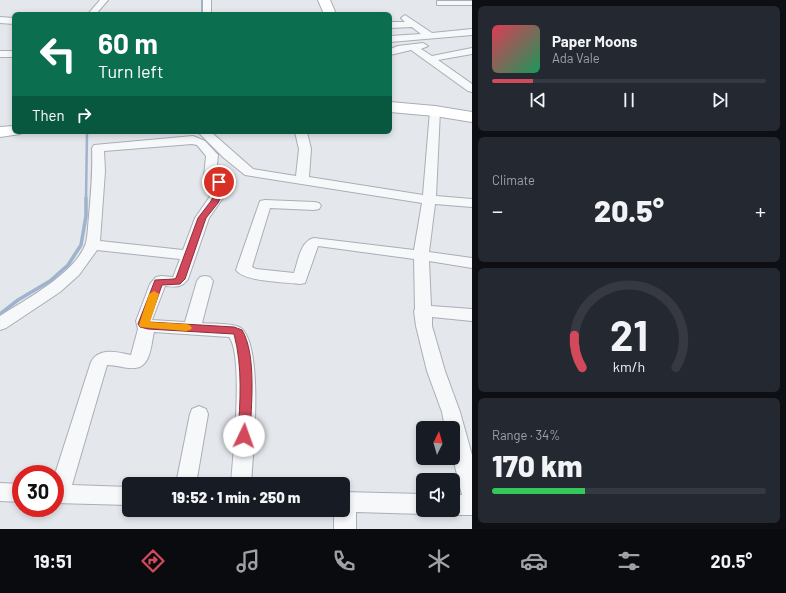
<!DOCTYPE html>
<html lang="en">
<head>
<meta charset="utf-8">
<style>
	:root { --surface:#171b24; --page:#242831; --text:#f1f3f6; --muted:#9ea1a6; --line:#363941; --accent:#d1495b }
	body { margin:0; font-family:Barlow,sans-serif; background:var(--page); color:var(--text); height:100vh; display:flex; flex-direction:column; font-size:15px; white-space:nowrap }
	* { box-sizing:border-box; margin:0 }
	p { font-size:13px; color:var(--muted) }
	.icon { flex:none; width:22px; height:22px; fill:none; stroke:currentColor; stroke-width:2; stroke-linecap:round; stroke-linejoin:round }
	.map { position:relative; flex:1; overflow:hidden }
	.side { display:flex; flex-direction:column; gap:6px; padding:6px; background:#0d0f14; width:314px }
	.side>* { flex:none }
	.guide { position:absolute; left:12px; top:12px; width:380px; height:122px; border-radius:6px; box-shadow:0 2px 6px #0003; background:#0b6e4f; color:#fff; overflow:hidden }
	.needle { width:26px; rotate:5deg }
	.buttons { position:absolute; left:416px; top:421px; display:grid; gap:8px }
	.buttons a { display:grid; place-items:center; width:44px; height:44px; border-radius:6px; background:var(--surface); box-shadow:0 2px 6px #0003; font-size:20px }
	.speed { position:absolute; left:12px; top:465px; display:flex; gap:8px; font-size:20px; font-weight:700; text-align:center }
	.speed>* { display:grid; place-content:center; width:52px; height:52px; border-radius:50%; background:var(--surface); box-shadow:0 2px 6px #0003; line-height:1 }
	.speed .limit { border:6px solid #d22; background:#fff; color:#111 }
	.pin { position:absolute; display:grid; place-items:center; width:34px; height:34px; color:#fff; margin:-17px; border:2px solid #fff; border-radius:50%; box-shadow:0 1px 4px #0007 }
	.me { position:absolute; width:44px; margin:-22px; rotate:3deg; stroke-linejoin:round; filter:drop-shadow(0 0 3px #0008) }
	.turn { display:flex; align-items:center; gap:14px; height:84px; padding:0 20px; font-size:18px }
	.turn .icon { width:52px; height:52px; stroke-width:2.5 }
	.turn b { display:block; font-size:28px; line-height:34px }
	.then { display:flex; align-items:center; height:38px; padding:0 20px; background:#0003; gap:8px; font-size:15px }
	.big { font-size:30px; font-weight:800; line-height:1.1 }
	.side .tile { flex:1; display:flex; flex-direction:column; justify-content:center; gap:6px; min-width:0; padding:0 14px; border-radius:6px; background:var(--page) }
	.side .dial { align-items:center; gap:0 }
	.dial svg { height:104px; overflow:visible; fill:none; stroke:var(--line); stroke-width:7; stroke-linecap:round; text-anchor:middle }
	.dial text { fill:var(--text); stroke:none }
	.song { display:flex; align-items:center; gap:12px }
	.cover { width:48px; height:48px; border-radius:6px; background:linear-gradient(135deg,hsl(350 70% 55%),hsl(150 70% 35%)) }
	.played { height:4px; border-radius:2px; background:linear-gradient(90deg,var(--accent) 15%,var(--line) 15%) }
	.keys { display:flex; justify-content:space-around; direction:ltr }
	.heat { display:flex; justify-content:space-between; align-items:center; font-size:22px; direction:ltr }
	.charge { height:6px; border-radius:3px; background:linear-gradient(90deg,#34c759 34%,var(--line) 0) }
	.trip { position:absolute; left:122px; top:477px; width:228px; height:40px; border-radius:6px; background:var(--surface); box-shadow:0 2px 6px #0003; font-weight:800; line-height:40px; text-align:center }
	.tabs { display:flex; height:64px; justify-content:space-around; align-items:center; background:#090b0e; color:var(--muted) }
	.tabs .icon { width:28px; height:28px }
	.tabs .on { color:var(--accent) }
	.tabs b { font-size:18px; color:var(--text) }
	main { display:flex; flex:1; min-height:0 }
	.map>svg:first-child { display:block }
</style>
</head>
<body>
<main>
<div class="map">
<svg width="472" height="529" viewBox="0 0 472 529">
	<rect width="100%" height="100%" fill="#e4e7ec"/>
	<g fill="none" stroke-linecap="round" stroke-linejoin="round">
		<polyline stroke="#9fb4cc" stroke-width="2" points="202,0 202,14"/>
		<polyline stroke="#9fb4cc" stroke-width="2.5" points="86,199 87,132"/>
		<polyline stroke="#9fb4cc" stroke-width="3.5" points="0,314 18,300 50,281 68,265 81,245 86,216 86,198"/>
		<defs>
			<g id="street">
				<polygon points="100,0 108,0 96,14 88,14"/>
				<rect x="203" y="0" width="8" height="14"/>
				<rect x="437" y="1" width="35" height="4"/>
				<polygon points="405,15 432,33 472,29 472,35 390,42 390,36 421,34 412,27 390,28 390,22 405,22 401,18"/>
				<polygon points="0,17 14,18 14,24 0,23"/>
				<polygon points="423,43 428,46 421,49 432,56 472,48 472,54 438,60 472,84 472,92 468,91 411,50 390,55 390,49 398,46"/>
				<rect x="0" y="51" width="14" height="6"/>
				<path d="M435,108l5,3 -4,85 36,3v8l-37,-3 -6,48 43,6v10l-43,-7 2,45 41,3v12l-40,-4v9l13,45 15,41 12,43v60h-19l-8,-5h8v-15h9l-9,-37v-30h-8l-3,-16 -15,-41 -11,-45 -2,-15 1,-2 -1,-50 -96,-13 -13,37 -5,1c-14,-2 -56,-2 -64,-14l24,-69 5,-1 49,2 5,1 2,3 -2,3 -5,1 -44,-2 -18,59 4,2 38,4c4,-11 6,-32 20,-35l100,12 8,-47 -177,-28 -21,-17 -26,-26h13l42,37 43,7 3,-27 -4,-17h12l4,17 -2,28 114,18 7,-84z"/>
				<path d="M193,136l12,5 13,14 -2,20 9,7v13l-16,23 -21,61c-6,9 -13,8 -23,7l-13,34 33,2 12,-41 3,-4 5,-1 5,1 3,4 -11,42c8,1 33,0 39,5 23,19 12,125 10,156h-20c2,-27 13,-129 -2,-147l-75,-5c-3,12 -3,35 -19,36 -8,1 -18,-3 -28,-3l-35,120 57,2v18l-74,-2v-29l36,-112c8,-15 26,-10 40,-7l7,-26 -2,-8 14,-37 6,-7 5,-1 12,1 7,-18 -83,-9 -18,25 -19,17 -54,36 -6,2v-14c25,-16 76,-43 86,-73 2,-8 2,-19 3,-27 2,-23 4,-45 3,-68l2,-3zM192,144l5,1 9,11 -2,20 8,7 -1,12 -16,23 -12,32 -83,-9 5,-70 -1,-20z"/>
				<polygon points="199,406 206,409 208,414 196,484 176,484 190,414 192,409"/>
				<polygon points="0,483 21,484 21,502 0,501"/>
				<polygon points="343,492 423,494 423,510 431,510 423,514 356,512 356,529 334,529 334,510 343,510"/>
			</g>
			<g id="secondary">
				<polygon points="318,0 330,0 336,14 324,14"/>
				<polygon points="390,102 435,106 472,112 472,122 435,116 390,112"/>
				<polygon points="14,126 14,132 21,132 20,134 0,137 0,127"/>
			</g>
		</defs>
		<use href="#street" stroke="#a9aeb7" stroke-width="2"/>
		<use href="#secondary" stroke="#a9aeb7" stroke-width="2"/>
		<use href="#street" fill="#f7f8fa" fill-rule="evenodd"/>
		<use href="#secondary" fill="#fff" fill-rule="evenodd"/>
	</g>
	<path fill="#d1495b" stroke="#882f3b" d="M219,179l4,3 -1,13 -4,8 -12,15 -21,61 -5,5 -18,1 -13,37 85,5 8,3c15,25 9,77 8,106l-2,4 -4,1 -5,-1 -1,-4c2,-34 5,-68 -4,-102l-86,-5 -8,-2 -2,-3 17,-44 19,-1 2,-1 22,-60 13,-17 3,-6 1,-13z"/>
	<polygon fill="#f59e0b" points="154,291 159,294 150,322 186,324 190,325 192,328 190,330 186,331 140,327 139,325 149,294"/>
</svg>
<div class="buttons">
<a><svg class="needle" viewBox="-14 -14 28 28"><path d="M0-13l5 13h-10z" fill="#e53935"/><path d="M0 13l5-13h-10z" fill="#9ea1a6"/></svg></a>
<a><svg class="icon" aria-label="sound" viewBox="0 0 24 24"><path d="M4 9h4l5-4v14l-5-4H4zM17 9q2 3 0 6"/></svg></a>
</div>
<div class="speed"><div class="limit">30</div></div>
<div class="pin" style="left:219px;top:182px;background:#d93025"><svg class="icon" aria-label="arrive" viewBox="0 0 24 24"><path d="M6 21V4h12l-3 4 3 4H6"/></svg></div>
<svg class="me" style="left:244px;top:436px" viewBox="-20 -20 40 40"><circle r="19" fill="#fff"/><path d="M0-13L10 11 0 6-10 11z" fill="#d1495b"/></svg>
<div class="trip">19:52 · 1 min · 250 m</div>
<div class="guide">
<div class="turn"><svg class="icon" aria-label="left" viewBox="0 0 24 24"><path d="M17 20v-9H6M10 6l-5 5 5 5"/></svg><div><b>60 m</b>Turn left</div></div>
<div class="then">Then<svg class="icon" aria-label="right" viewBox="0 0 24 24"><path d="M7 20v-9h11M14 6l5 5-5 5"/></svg></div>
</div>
</div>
<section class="side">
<div class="tile">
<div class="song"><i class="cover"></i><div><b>Paper Moons</b><p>Ada Vale</p></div></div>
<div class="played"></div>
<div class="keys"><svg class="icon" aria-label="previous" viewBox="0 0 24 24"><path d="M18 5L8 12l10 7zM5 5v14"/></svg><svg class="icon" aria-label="pause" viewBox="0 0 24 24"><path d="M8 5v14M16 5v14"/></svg><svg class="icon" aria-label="next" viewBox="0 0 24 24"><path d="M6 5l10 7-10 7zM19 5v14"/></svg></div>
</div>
<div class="tile"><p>Climate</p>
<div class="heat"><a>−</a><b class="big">20.5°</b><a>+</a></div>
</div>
<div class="tile dial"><svg viewBox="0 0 100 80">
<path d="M14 69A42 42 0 1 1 86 69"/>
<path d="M14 69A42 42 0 0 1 8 44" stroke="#d1495b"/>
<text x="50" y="56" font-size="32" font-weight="700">21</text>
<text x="50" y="72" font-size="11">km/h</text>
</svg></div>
<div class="tile"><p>Range · 34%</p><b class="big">170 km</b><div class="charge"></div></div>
</section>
</main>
<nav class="tabs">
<b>19:51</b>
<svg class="icon on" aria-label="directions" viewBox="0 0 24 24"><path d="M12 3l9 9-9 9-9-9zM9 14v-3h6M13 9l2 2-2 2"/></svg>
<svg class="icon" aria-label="music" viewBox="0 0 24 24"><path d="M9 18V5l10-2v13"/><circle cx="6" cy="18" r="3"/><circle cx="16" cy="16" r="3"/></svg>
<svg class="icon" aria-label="phone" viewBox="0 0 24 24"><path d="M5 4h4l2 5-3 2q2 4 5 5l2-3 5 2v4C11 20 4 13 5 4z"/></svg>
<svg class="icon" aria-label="climate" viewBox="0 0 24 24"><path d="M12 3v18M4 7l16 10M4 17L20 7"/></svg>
<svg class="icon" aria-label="car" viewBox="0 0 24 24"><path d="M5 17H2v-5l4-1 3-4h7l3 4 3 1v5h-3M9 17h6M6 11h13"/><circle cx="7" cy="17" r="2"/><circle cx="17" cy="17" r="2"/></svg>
<svg class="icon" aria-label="filters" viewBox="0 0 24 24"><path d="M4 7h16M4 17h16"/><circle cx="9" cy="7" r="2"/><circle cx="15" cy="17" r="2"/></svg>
<b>20.5°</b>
</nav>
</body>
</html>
